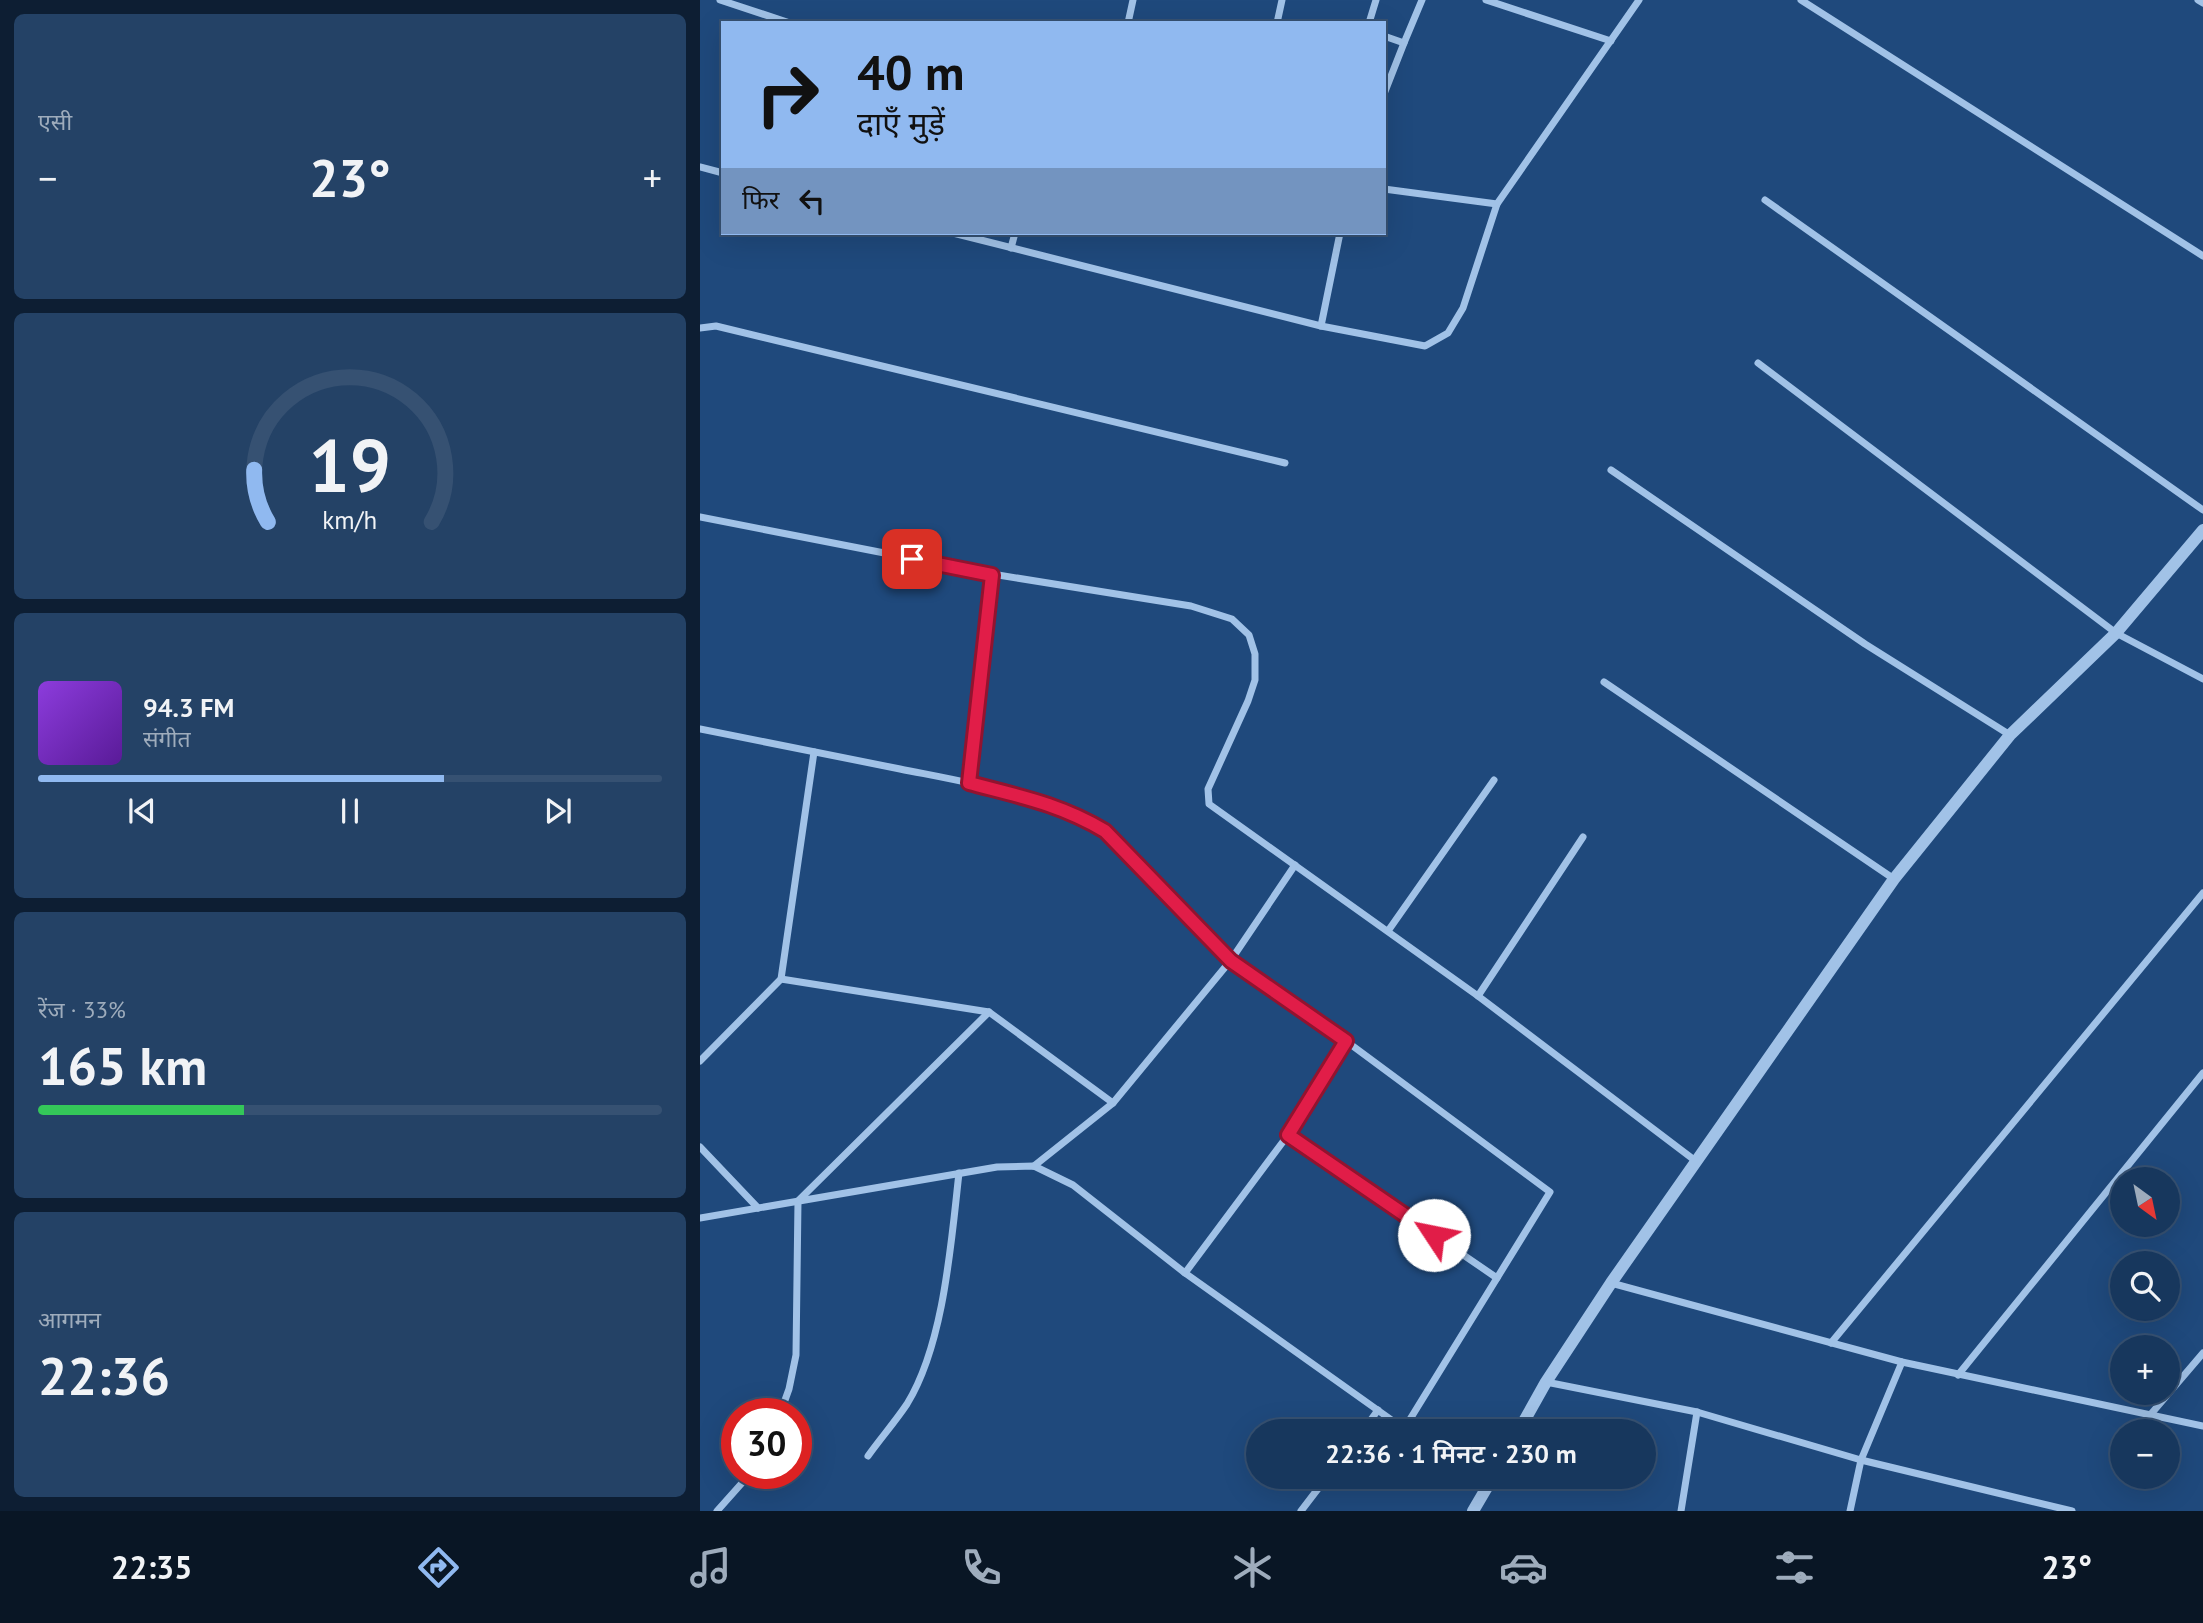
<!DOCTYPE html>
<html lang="hi">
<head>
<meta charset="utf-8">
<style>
	:root { --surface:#17375d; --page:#244266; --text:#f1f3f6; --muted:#9eacbc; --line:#365172; --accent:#90b9f0 }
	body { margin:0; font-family:"PT Sans","Noto Sans Devanagari",sans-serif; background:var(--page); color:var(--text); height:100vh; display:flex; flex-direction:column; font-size:26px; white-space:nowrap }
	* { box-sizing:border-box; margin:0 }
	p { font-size:23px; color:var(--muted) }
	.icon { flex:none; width:38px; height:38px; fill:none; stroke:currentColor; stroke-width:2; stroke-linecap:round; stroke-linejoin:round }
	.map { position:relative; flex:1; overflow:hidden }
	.details { display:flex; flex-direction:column; gap:14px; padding:14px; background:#0d1e33; width:700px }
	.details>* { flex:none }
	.top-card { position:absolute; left:21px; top:21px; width:665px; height:214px; border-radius:0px; box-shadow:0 7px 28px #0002,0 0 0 2px var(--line); background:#90b9f0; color:#111; overflow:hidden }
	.needle { width:46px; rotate:147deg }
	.buttons { position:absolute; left:1410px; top:1167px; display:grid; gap:14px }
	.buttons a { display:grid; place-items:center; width:70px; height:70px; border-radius:50%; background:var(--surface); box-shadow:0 7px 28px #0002,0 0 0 2px var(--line); font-size:35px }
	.speed { position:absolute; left:21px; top:1398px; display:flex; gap:14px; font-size:35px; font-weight:700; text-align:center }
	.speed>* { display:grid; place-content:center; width:91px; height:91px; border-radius:50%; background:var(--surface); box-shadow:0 7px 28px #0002,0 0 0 2px var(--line); line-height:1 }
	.speed .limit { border:10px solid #d22; background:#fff; color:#111 }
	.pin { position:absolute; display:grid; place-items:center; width:60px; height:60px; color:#fff; margin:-30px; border-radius:14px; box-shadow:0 4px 10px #0006 }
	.me { position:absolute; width:77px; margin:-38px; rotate:304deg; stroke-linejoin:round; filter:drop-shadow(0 0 5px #0008) }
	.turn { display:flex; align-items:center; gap:24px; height:147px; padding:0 21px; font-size:32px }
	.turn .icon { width:91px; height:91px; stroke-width:2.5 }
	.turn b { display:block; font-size:49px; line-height:60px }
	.then { display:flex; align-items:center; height:66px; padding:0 21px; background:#0003; gap:14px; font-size:26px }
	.big { font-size:52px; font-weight:600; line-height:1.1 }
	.details .card { flex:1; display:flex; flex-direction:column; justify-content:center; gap:10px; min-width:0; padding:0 24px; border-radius:10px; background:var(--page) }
	.details .dial { align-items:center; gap:0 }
	.dial svg { height:182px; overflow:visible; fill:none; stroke:var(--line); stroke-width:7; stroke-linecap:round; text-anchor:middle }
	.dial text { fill:var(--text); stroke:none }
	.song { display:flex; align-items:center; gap:21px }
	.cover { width:84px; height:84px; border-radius:10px; background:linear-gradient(135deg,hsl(270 70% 55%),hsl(270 70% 35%)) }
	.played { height:7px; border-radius:4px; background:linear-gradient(90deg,var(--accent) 65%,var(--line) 65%) }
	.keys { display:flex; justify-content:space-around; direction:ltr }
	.heat { display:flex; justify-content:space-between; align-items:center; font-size:38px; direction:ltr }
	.charge { height:10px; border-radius:5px; background:linear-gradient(90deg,#34c759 33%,var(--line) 0) }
	.trip { position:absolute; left:546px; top:1419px; width:410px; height:70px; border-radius:35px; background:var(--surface); box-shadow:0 7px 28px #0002,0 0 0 2px var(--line); font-weight:600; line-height:70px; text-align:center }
	.tabs { display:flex; height:112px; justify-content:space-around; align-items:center; background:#091625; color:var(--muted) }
	.tabs .icon { width:49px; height:49px }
	.tabs .on { color:var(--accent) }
	.tabs b { font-size:32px; color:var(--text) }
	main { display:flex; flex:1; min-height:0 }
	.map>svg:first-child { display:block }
</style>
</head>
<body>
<main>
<section class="details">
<div class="card"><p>एसी</p>
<div class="heat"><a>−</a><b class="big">23°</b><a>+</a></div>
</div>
<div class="card dial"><svg viewBox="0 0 100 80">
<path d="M14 69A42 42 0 1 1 86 69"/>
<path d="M14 69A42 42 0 0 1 8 46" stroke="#90b9f0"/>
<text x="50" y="56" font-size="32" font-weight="700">19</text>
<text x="50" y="72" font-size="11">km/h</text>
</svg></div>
<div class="card">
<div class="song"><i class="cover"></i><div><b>94.3 FM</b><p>संगीत</p></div></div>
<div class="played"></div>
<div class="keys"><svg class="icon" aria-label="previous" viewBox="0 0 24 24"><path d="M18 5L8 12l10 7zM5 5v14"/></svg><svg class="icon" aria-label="pause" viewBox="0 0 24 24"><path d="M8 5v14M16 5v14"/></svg><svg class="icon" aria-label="next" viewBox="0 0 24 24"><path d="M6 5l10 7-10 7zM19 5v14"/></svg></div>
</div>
<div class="card"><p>रेंज · 33%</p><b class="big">165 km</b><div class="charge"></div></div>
<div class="card"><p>आगमन</p><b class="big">22:36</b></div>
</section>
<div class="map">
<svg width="1503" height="1511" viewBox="0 0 1503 1511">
	<rect width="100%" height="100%" fill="#1f497c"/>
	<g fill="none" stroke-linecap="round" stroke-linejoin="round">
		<g stroke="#a1c2e7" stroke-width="7">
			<polyline points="20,0 90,23"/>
			<polyline points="786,0 911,41"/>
			<polyline points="1101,0 1503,256"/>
			<polyline points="1498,0 1503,3"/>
			<polyline points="428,23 433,0"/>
			<polyline points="577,23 582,0"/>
			<polyline points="669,23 676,0"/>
			<polyline points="684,36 704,43 722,0"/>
			<polyline points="684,94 704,43"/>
			<polyline points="0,167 23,173"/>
			<polyline points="684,189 797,204"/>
			<polyline points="1065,200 1503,510"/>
			<polyline points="253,233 621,326 725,346 748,333 763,308 797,204 939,0"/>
			<polyline points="311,248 315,233"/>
			<polyline points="621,326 640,233"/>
			<polyline points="0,328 16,326 585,463"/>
			<polyline points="1058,363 1416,633 1503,679"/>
			<polyline points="911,470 1165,644 1310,735"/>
			<polyline points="0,517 292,574 491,606 532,619 549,635 555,654 555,680 548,701 508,789 509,804 778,996 997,1162"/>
			<polyline points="904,682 1194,879"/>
			<path d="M0,729c67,13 134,27 200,40 70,14 143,25 205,62l126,129 115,81 204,151 -146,237"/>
			<polyline points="269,783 292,574"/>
			<polyline points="688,931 794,780"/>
			<polyline points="81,979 289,1012 413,1103"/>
			<polyline points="778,996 883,837"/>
			<polyline points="0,1061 81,979 114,752"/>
			<polyline points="588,1135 797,1278"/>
			<polyline points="0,1147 58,1208"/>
			<polyline points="334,1166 413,1103 531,960 595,865"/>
			<polyline points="0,1218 297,1167 334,1166 373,1185 485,1273 707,1431"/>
			<polyline points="485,1273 588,1135 646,1041"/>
			<polyline points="911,1283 1202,1362 1503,1426"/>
			<polyline points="1131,1343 1503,893"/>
			<polyline points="1258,1375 1503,1073"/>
			<polyline points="846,1382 997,1412 1161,1460 1372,1511"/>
			<polyline points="80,1414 89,1389 96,1355 98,1201 289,1012"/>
			<polyline points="1451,1414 1503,1353"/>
			<polyline points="662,1432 678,1410"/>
			<path d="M168,1456c12,-17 27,-34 39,-52 37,-60 44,-161 52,-231"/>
			<polyline points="772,1477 787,1487"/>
			<polyline points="17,1511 50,1474"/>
			<polyline points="601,1511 627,1477"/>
			<polyline points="981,1511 997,1412"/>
			<polyline points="1150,1511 1161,1460 1202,1362"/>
		</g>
		<g stroke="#a1c2e7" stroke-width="12">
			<polyline points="818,1432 846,1382 911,1283 1194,879 1310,735 1416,633 1503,530"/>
			<polyline points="773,1511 793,1477"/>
		</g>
	</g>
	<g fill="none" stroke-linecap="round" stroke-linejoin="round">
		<defs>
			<path id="route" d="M212,559l80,16 -23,208c49,13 91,21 136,48l126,130 115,80 -58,94 146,100"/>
		</defs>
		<use href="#route" stroke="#92132f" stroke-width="18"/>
		<use href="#route" stroke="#e11d48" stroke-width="12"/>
	</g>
</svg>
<div class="buttons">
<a><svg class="needle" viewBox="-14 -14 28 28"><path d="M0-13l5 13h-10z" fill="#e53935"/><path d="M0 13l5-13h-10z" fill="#9eacbc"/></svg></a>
<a><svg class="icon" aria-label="search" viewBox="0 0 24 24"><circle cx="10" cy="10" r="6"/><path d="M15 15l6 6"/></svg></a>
<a>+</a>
<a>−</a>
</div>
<div class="speed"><div class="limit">30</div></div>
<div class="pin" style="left:212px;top:559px;background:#d93025"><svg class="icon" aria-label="arrive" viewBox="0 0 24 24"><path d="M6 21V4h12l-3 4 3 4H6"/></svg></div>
<svg class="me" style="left:734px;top:1235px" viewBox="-20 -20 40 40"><circle r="19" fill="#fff"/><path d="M0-13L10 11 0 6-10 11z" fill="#e11d48"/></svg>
<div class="trip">22:36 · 1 मिनट · 230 m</div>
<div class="top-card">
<div class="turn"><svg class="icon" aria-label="right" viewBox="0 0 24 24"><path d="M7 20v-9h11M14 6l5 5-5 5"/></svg><div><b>40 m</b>दाएँ मुड़ें</div></div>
<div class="then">फिर<svg class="icon" aria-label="left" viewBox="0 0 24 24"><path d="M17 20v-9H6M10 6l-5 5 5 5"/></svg></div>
</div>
</div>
</main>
<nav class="tabs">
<b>22:35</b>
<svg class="icon on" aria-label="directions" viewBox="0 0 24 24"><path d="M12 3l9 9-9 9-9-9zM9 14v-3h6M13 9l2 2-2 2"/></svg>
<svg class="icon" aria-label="music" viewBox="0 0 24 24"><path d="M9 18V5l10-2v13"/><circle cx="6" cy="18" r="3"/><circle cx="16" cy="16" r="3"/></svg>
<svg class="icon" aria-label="phone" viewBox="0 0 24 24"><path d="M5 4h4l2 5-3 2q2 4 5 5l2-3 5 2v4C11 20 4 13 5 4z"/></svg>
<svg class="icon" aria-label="climate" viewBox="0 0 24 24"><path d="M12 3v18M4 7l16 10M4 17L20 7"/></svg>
<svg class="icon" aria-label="car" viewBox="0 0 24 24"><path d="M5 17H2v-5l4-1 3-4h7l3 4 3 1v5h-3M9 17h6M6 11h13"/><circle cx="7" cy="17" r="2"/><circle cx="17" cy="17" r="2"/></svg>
<svg class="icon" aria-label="filters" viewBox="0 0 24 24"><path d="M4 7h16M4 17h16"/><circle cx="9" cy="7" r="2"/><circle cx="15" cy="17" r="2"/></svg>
<b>23°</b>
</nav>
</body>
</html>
